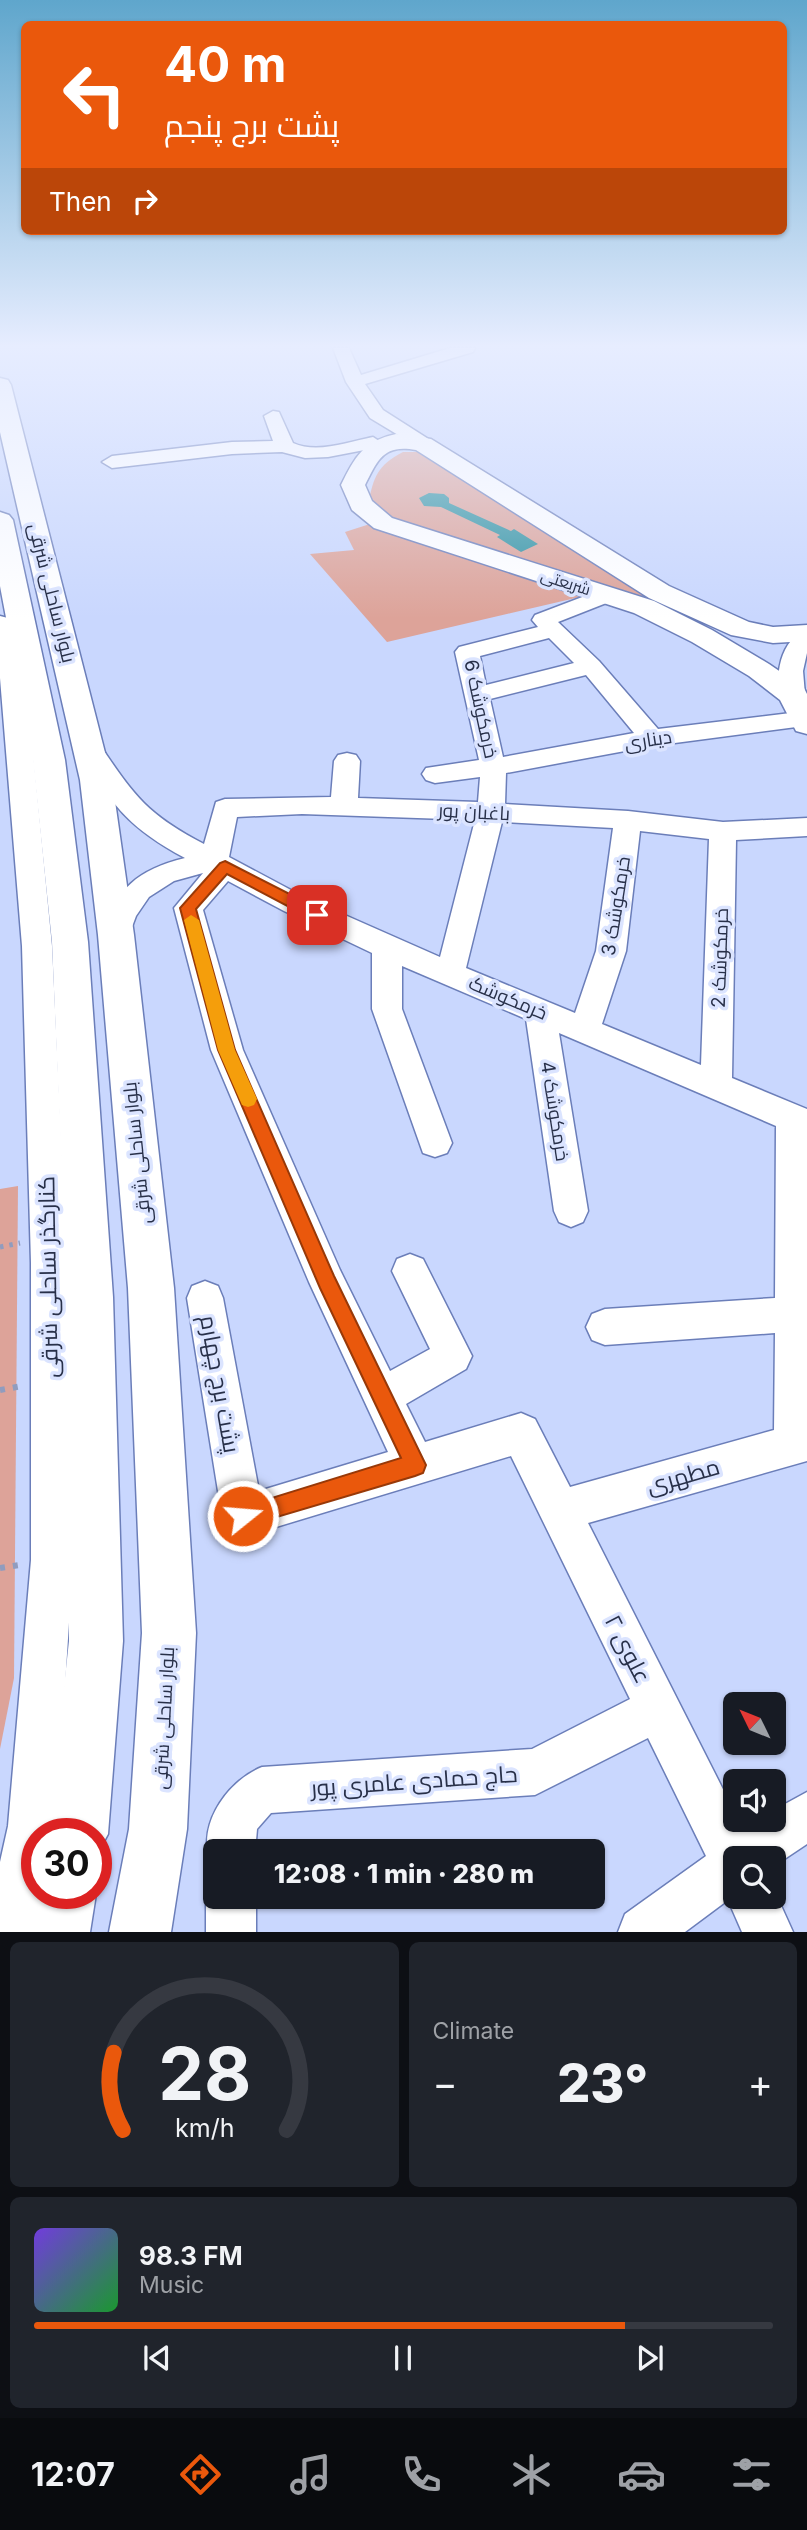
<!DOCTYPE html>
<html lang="en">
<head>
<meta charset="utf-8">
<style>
	:root { --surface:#171b24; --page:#20242c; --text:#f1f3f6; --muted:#9ea1a6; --line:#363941; --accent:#ea580c }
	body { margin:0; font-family:Inter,Cairo,sans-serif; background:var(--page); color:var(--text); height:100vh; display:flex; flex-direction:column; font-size:26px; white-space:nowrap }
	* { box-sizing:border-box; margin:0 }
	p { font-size:23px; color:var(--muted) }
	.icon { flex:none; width:38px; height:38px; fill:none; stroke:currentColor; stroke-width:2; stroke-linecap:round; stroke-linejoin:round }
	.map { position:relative; height:1932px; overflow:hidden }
	.side { display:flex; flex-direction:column; gap:10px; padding:10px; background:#0d0f14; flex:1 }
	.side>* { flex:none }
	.top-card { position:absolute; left:21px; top:21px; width:766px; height:214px; border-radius:10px; box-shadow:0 2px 5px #0004; background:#ea580c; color:#fff; overflow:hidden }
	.needle { width:46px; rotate:313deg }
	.fabs { position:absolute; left:723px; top:1692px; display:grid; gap:14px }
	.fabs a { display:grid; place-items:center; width:63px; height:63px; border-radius:10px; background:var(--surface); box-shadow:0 2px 5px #0004; font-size:35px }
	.speed { position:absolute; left:21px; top:1818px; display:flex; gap:14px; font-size:35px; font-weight:700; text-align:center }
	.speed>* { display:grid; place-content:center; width:91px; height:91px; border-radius:50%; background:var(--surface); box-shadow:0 2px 5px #0004; line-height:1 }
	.speed .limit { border:10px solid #d22; background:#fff; color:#111 }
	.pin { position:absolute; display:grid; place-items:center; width:60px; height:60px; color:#fff; margin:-30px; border-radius:14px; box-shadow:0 4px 10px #0006 }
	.me { position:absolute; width:77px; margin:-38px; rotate:73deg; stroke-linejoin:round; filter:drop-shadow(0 0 5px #0008) }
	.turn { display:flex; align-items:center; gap:24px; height:147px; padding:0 28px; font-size:32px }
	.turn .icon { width:91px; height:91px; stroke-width:2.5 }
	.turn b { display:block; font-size:49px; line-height:60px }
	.then { display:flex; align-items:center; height:66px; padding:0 28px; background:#0003; gap:14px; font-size:26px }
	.big { font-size:52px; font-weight:800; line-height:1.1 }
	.side .card { flex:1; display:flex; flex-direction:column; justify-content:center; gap:10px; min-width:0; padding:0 24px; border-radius:10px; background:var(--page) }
	.side .dial { align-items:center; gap:0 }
	.dial svg { height:182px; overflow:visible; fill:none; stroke:var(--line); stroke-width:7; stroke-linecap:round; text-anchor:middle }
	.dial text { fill:var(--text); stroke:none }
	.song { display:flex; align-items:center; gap:21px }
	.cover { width:84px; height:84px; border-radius:10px; background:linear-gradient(135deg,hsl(260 70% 55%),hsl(130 70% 35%)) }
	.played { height:7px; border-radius:4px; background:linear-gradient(90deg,var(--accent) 80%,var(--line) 80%) }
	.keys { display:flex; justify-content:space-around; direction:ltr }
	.heat { display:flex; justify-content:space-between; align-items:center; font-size:38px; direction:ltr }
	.side .tiles { flex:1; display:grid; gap:10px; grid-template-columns:1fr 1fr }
	.card:last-child { grid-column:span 2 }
	.trip { position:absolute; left:203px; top:1839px; width:402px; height:70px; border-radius:10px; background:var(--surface); box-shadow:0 2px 5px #0004; font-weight:800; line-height:70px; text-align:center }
	.dock { display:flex; height:112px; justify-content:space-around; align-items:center; background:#090b0e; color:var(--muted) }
	.dock .icon { width:49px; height:49px }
	.dock .selected { color:var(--accent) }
	.dock b { font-size:32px; color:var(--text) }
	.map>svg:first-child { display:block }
</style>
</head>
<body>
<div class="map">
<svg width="807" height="1932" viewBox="0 0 807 1932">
	<rect width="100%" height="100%" fill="#c9d7fe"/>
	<g fill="#dda399">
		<path d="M403,452h14l236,144 -7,7 -256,-83 -22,-16c6,-28 9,-38 35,-52z"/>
		<polygon points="373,523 388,532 580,597 387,642 310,554 354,550 345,532"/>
		<polygon points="18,1186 14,1678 0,1749 0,1189"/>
	</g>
	<polygon fill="#3192a1" points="429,493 444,494 449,498 449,503 511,531 514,529 538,544 521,552 497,537 500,535 441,507 424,506 419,498"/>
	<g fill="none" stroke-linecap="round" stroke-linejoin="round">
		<defs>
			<g id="minor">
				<polygon points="333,348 349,348 361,375 450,348 475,348 473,352 365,384 383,410 430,440 432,444 430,448 423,450 370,418 346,382"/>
				<path d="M273,411l6,1 14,31c24,11 55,-1 80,-6l9,6 -2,4 -52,10 -23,1 -23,-6 -50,2 -120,14 -10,-6 10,-6 120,-14 41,-1 -9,-25z"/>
				<path d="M606,588l8,2 3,5 -3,5 -56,22 41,39 59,68 149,-18v14l-3,1 -152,20 -146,27 -1,31 123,7 95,11 84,-4v18l-71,4 -4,238 75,31v352l-219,62 147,290v7h3l5,10 15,-10h16v-10l33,-18v52l-33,22v-8h-39v39h39v-7l19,42h-51l-14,-32 -43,32h-67l7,-18 81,-58 -58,-118 -113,57 -264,18 -14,16 -2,23h-40v18c-24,-38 11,-89 47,-103l270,-18 98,-50 -119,-243 -268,81 -15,-6 -6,-15 -35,-218 5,-12 13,-5 13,5 5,12 36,193 129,-39 -79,-170 -98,-232 -37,-142 29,-35 -29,8 -25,16 -13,19 -10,27 -10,3 -10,-3 -5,-8c16,-47 36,-65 84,-77 -58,-31 -72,-53 -107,-107l4,-6 9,-2 9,2c34,51 48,70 104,99l12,-42 9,-3 106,-2 3,-36 4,-6 9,-2 9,2 4,6 -2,37 120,4 2,-25 -45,6 -9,-3 -4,-6 4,-6 53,-8 -24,-108 4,-5 79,-20 -6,-7 3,-5zM549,638l25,25 -88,22 -6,-29zM586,675l48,58 -131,24 -13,-58zM302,814l173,6 -35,137 -136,-60 -75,-40 8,-40zM502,822l111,6 -17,123 -21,62 -109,-45zM640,831l69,8 -8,226 -99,-41 24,-73zM228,881l56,30 88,42v56l51,144 12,4 12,-4 5,-10 -50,-134v-43l124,53 28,192 5,11 12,5 12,-5 5,-11 -29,-178 217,93 -1,172 -170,11 -13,5 -6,13 6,13 13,5 170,-12 -1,97 -204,57 -35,-68 -14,-6 -96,29 -19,-38 60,-35 6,-13 -49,-97 -13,-5 -13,5 -5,12 38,78 -40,22 -50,-101 -97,-220 -40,-140z"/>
				<polygon points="0,616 8,618 11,623 27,692 52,946 67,1263 73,1560 56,1826 54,1834 37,1834 37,1894 42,1894 34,1932 0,1932 0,1862 8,1826 31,1560 31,1263 22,946 0,678"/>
				<path d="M807,630v23l-4,18 2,24 -3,5 -9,2 -9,-2c-13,-20 -2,-64 23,-70z"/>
				<polygon points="215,1879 215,1897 256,1897 256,1932 206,1932 206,1897"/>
			</g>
			<g id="major">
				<polygon points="0,378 8,380 11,385 112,780 134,935 174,1288 196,1633 187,1829 171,1932 109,1932 129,1829 142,1633 128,1288 98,935 80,780 0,432"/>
				<path d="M396,434l35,5 238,147 80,36 24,5 34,-2v16l-34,2 -42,-8 -82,-37 -233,-148c-32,-6 -38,9 -51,35l7,16 20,17 262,83 58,29 57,34 35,24 3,6v40l-11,-3 -16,-31 -31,-24 -57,-34 -58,-29 -260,-85 -22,-18 -11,-25c14,-28 22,-44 55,-51z"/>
				<polygon points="0,512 9,515 13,520 65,760 88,942 113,1297 123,1641 108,1834 96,1856 96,1834 48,1834 69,1641 67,1297 52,942 33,760 0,586"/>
				<polygon points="37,1891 96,1894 90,1932 28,1932"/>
			</g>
		</defs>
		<use href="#minor" stroke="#6b7eb9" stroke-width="3"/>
		<use href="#major" stroke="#6b7eb9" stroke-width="3"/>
		<polyline stroke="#909cbe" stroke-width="5" stroke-dasharray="3.5 6" stroke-linecap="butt" points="0,1247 20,1243"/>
		<g stroke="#909cbe" stroke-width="6" stroke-dasharray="5 8" stroke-linecap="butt">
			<polyline points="0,1390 22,1386"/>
			<polyline points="0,1568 20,1565"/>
		</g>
		<use href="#minor" fill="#fff" fill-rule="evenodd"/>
		<use href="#major" fill="#fff" fill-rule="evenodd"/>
	</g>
	<linearGradient id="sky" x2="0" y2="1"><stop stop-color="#5fa6cc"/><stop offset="0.56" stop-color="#e7edff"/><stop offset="1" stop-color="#e7edff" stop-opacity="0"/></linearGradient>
	<rect width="807" height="618" fill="url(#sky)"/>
	<polygon fill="#ea580c" stroke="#983908" stroke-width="2" points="225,861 323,911 325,915 323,919 312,919 227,874 196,909 235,1050 334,1276 426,1465 423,1473 415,1476 243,1527 236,1524 232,1516 236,1509 401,1458 320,1288 218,1050 180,908 220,863"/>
	<polygon fill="#f59e0b" points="191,915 199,920 235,1050 257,1099 254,1105 248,1107 242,1105 218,1050 184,920"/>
	<g text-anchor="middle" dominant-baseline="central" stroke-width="7" stroke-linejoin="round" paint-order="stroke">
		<g font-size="16" fill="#283049" stroke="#dbe4ff">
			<text transform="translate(566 582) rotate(18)">شریعتی</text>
		</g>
		<g font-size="19" fill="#283049" stroke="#dbe4ff">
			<text transform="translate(52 593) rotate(76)">بلوار ساحلی شرقی</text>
			<text transform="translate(481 709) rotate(78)">خرمکوشک 6</text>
			<text transform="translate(648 740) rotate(-9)">دیناری</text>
			<text transform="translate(474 812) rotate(3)">باغبان پور</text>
			<text transform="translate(616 906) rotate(-81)">خرمکوشک 3</text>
			<text transform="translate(720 958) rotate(-88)">خرمکوشک 2</text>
			<text transform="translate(508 998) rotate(23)">خرمکوشک</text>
			<text transform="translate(555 1111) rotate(81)">خرمکوشک 4</text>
			<text transform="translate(137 1153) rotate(-96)">بلوار ساحلی شرقی</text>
			<text transform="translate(164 1718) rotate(-87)">بلوار ساحلی شرقی</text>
		</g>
		<g font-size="23" fill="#283049" stroke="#dbe4ff">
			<text transform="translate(48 1277) rotate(-91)">کنارگذر ساحلی شرقی</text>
			<text transform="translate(220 1384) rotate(80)">پشت برج چهارم</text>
			<text transform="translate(683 1476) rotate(-16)">مطهری</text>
			<text transform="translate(628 1649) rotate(63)">علوی ۲</text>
			<text transform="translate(414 1781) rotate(-4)">حاج حمادی عامری پور</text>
		</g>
	</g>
</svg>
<div class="fabs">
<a><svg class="needle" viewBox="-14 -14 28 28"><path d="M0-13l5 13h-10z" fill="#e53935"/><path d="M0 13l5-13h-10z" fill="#9ea1a6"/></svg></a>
<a><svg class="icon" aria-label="sound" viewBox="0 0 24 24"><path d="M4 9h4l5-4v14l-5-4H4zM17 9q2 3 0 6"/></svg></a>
<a><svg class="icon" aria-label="search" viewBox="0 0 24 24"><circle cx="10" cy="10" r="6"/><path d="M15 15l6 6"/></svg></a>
</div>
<div class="speed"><div class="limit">30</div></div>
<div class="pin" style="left:317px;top:915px;background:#d93025"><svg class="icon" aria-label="arrive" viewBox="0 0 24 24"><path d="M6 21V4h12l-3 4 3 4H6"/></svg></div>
<svg class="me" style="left:243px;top:1516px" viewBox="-20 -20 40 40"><circle r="17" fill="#ea580c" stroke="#fff" stroke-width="3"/><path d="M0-11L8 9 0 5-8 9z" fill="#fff"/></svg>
<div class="trip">12:08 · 1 min · 280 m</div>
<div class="top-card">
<div class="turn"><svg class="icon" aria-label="left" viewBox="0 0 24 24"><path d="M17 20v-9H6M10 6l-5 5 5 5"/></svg><div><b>40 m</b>پشت برج پنجم</div></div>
<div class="then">Then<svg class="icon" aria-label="right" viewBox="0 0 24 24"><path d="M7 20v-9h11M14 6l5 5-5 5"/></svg></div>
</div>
</div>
<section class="side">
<div class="tiles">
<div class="card dial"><svg viewBox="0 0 100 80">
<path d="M14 69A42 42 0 1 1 86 69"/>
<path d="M14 69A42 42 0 0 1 10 35" stroke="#ea580c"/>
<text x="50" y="56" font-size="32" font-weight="700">28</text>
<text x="50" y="72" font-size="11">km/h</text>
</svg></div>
<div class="card"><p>Climate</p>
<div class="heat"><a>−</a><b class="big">23°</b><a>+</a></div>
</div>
<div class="card">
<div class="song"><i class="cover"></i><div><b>98.3 FM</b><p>Music</p></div></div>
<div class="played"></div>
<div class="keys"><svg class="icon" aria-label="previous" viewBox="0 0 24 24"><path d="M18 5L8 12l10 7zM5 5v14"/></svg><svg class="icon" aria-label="pause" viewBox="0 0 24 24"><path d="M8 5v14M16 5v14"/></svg><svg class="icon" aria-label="next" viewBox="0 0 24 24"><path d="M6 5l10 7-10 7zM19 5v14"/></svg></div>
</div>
</div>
</section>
<nav class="dock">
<b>12:07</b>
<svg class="icon selected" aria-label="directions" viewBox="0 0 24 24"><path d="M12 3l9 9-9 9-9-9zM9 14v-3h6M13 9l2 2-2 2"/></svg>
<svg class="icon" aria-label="music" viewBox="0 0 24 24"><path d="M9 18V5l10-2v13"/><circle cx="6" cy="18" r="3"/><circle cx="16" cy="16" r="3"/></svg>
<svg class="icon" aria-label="phone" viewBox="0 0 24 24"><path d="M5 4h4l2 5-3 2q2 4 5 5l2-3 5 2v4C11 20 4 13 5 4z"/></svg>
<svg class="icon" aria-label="climate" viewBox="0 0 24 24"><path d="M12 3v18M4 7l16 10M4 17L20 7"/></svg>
<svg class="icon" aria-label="car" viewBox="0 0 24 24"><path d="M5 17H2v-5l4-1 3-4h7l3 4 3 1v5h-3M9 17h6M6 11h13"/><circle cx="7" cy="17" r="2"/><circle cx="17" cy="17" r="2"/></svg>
<svg class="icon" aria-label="filters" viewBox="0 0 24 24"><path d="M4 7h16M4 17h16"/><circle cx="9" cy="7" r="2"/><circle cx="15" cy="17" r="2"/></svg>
</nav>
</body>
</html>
